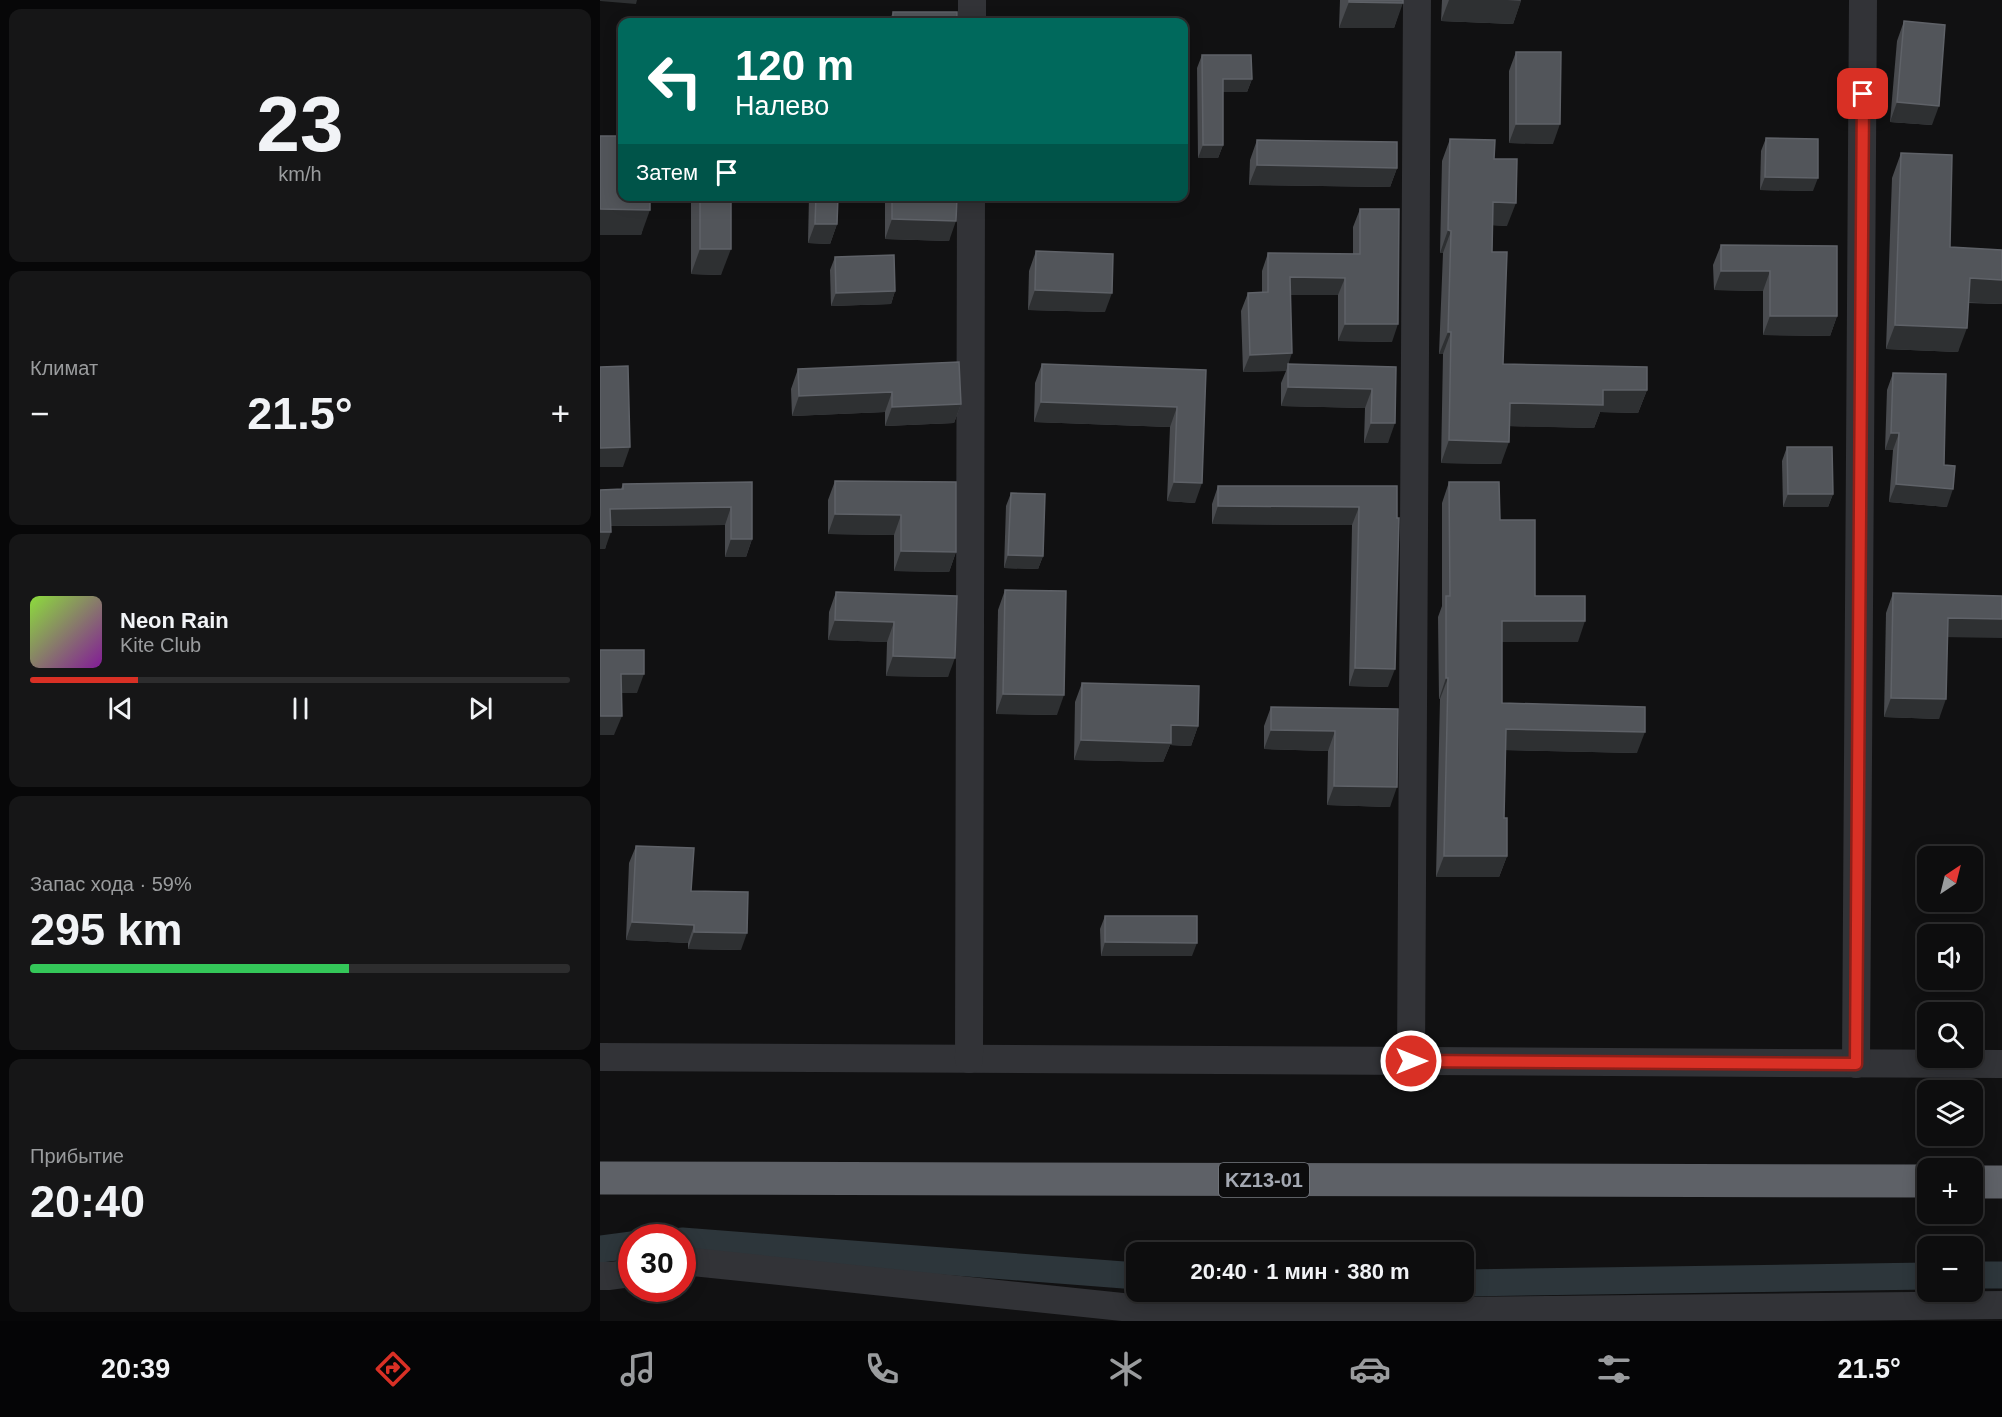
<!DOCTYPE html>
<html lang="ru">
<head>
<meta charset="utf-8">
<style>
	:root { --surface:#0d0d0e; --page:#161617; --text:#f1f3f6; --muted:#9a9c9e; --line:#2d2d2e; --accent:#d93025 }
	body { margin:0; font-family:Arial,sans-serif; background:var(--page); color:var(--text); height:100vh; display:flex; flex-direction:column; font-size:22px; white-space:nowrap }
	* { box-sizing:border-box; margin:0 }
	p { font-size:20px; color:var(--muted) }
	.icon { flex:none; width:33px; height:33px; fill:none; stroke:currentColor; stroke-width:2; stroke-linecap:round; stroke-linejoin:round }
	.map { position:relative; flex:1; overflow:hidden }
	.panel { display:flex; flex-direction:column; gap:9px; padding:9px; background:#070708; width:600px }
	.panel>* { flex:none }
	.top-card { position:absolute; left:18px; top:18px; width:570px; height:183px; border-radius:12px; box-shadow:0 3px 15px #0003,0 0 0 2px var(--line); background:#00695c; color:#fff; overflow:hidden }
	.needle { width:39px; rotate:35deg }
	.tools { position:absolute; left:1317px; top:846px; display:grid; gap:12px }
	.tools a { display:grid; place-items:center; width:66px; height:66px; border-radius:12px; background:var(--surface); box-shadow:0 3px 15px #0003,0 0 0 2px var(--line); font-size:30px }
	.speed { position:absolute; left:18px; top:1224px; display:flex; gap:12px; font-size:30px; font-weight:700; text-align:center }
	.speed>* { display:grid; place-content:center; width:78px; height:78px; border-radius:50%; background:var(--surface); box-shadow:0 3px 15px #0003,0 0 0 2px var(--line); line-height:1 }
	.speed .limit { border:9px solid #d22; background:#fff; color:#111 }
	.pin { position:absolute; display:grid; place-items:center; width:51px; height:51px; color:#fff; margin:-26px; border-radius:12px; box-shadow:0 3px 9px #0006 }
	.me { position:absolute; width:66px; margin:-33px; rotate:90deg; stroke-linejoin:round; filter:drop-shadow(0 0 4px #0008) }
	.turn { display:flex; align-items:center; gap:21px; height:126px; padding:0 18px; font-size:27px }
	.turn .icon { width:78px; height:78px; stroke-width:2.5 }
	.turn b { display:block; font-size:42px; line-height:51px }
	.then { display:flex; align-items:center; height:57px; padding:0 18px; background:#0003; gap:12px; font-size:22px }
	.big { font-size:45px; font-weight:700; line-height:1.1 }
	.panel .card { flex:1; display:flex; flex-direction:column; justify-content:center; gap:9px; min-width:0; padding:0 21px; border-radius:12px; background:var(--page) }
	.panel .dial { align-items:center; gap:0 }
	.dial b { font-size:78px; line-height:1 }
	.song { display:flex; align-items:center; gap:18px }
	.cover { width:72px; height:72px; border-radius:9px; background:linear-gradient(135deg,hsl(90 70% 55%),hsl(290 70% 35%)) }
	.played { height:6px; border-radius:3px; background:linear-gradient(90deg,var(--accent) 20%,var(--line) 20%) }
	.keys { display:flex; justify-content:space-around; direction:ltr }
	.heat { display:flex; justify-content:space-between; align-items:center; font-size:33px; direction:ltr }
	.charge { height:9px; border-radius:4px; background:linear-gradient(90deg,#34c759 59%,var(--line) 0) }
	.trip { position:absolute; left:526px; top:1242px; width:348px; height:60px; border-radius:12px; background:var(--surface); box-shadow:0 3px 15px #0003,0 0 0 2px var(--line); font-weight:700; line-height:60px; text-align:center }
	.dock { display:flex; height:96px; justify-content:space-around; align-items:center; background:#050506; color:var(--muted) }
	.dock .icon { width:42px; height:42px }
	.dock .selected { color:var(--accent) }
	.dock b { font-size:27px; color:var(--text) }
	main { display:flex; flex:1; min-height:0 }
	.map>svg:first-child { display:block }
</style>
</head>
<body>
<main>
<section class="panel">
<div class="card dial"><b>23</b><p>km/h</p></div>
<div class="card"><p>Климат</p>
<div class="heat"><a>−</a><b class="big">21.5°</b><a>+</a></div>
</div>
<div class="card">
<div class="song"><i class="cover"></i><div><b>Neon Rain</b><p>Kite Club</p></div></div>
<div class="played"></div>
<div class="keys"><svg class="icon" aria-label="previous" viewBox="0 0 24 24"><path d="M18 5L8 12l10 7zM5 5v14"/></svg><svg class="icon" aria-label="pause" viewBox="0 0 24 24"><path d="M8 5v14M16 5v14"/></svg><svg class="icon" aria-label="next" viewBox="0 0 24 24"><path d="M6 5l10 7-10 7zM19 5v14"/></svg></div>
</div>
<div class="card"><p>Запас хода · 59%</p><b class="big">295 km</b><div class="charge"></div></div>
<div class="card"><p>Прибытие</p><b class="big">20:40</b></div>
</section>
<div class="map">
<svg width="1402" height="1321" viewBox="0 0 1402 1321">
	<rect width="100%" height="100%" fill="#111112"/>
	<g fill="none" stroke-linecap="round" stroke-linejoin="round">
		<g stroke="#2d363b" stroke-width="27">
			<polyline points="82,1241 537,1276"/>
			<polyline points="0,1249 32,1245"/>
			<polyline points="1372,1275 1402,1275"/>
			<polyline points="864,1283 1328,1276"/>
		</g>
		<g stroke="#323337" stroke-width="28">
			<polyline points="372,22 372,0"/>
			<polyline points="0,1057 1402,1064"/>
			<polyline points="369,1059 371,196"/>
			<polyline points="811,1061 817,0"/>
			<polyline points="1256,1064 1263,0"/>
			<polyline points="82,1264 93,1262 589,1314 1402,1305"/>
			<polyline points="0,1276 10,1276 32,1273"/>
		</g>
		<g stroke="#5e6167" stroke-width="33">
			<polyline points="0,1178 1328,1181"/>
			<polyline points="1372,1182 1402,1182"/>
		</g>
	</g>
	<g fill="#494b4f">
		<polygon points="740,0 803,0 794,28 739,28"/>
		<polygon points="842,0 921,0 913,24 841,21"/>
		<polygon points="293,12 357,22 289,22"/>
		<polygon points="1304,21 1332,125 1290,122 1297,41"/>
		<polygon points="916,52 953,144 909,143 909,71"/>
		<polygon points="602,55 652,79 647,92 623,92 623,145 618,158 598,158 597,68"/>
		<polygon points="0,136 22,196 131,196 121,275 91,274 91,202 50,202 41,235 0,235"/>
		<polygon points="1166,138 1213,191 1160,190 1161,151"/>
		<polygon points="850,139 894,159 907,226 893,225 892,252 903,364 1047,390 1038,413 1000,412 994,428 909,426 901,464 841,463 843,354 839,354 843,253 840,253 842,161"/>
		<polygon points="657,140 797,168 790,187 649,185 650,160"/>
		<polygon points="1301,153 1350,247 1402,250 1402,304 1368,303 1358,352 1286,349 1292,178"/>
		<polygon points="209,196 238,196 237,224 230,244 208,243"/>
		<polygon points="285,196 357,196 349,241 285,239"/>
		<polygon points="760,209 792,342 738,341 738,295 690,295 689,364 796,367 788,443 764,443 765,408 681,406 681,383 686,371 643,372 641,311 648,293 662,292 662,271 668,253 753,254 753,227"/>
		<polygon points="1121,245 1237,246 1237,316 1230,336 1163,335 1163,291 1114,290 1113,265"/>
		<polygon points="436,251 505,312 428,310 429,271"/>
		<polygon points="235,257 295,291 291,304 231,306 230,270"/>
		<polygon points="442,364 606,370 595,503 567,501 570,427 434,422 435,383"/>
		<polygon points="198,369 361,404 354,423 285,426 285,412 192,416 191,389"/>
		<polygon points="1293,373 1344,465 1347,507 1289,502 1293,450 1285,450 1287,390"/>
		<polygon points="1187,447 1233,494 1228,507 1183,507 1182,461"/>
		<polygon points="235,481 356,482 356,552 349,572 294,571 294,535 228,534 228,500"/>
		<polygon points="152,482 152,539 146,557 125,557 125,525 11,526 5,549 0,549 0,490 21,489 23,484"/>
		<polygon points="849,482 900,520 935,596 978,642 902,642 902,703 1037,753 906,750 904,818 907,856 899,877 836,877 840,699 839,699 838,617 842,606 842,503"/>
		<polygon points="618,486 797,486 788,687 749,686 752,525 612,524 612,504"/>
		<polygon points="411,493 443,556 438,569 404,568 406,506"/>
		<polygon points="405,590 457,715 396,714 398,610"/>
		<polygon points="236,592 357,596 348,677 286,676 287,642 228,640 229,612"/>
		<polygon points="1293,593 1347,637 1339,719 1284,717 1286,613"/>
		<polygon points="482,683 598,726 591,746 570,745 563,762 474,760 475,702"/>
		<polygon points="671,707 798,709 790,807 727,805 728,751 664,749 664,726"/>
		<polygon points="36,846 91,891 141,950 88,949 88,943 26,940 29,863"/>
		<polygon points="505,916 592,956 501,956 500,929"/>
	</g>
	<g fill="#2e3032">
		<polygon points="0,0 37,0 36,4 0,1"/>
		<polygon points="849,0 907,0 921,1 913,24 841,21"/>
		<polygon points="749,2 803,3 794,28 739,28"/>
		<polygon points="623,79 652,79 647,92 618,92"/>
		<polygon points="1297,102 1339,106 1332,125 1290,122"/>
		<polygon points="916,124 960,124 953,144 909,143"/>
		<polygon points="603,145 623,145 618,158 598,158"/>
		<polygon points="657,165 797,168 790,187 649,185"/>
		<polygon points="1165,177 1218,178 1213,191 1160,190"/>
		<polygon points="43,196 93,196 91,202 41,202"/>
		<polygon points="893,202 916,203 907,226 885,225"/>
		<polygon points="0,209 50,210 41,235 0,235"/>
		<polygon points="292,219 356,221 349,241 285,239"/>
		<polygon points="215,224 237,224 230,244 208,243"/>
		<polygon points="848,230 851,231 843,253 840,253"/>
		<polygon points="100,249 131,249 121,275 91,274"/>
		<polygon points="1121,271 1170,271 1163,291 1114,290"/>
		<polygon points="690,277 745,278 738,295 683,295"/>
		<polygon points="1370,278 1402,280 1402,304 1361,302"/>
		<polygon points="435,290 512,293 505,312 428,310"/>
		<polygon points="295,291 291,304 231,306 236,293"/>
		<polygon points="1170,316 1237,316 1230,336 1163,335"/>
		<polygon points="745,324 798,324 792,342 738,341"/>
		<polygon points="1295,325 1367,328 1358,352 1286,349"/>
		<polygon points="848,332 851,332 843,354 839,354"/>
		<polygon points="692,353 686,371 643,372 650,355"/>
		<polygon points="688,387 772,389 765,408 681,406"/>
		<polygon points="1003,390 1047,390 1038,413 1000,412 994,428 902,426 910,403"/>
		<polygon points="292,392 285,412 192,416 199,396"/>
		<polygon points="441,402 577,407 570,427 434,422"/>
		<polygon points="361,404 354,423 285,426 292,407"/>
		<polygon points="771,423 795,423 788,443 764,443"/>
		<polygon points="1291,433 1299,433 1293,450 1285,450"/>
		<polygon points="849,440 909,442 901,464 841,463"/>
		<polygon points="30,447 23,467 0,467 0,448"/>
		<polygon points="574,482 602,483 595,503 567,501"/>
		<polygon points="1296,484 1353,489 1347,507 1289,502"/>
		<polygon points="1188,494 1233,494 1228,507 1183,507"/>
		<polygon points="618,506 759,507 752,525 612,524"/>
		<polygon points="131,507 125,525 3,526 10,509"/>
		<polygon points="235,514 301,515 294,535 228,534"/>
		<polygon points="0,532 11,532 5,549 0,549"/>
		<polygon points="131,539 152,539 146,557 125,557"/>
		<polygon points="301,551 356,552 349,572 294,571"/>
		<polygon points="408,555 443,556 438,569 404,568"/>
		<polygon points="1348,618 1402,619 1402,638 1341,637"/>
		<polygon points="235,620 294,622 287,642 228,640"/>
		<polygon points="902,621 985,621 978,642 894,642"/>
		<polygon points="293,656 355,658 348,677 286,676"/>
		<polygon points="755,668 795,669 788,687 749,686"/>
		<polygon points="21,674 44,674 37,693 14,693"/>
		<polygon points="846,678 848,678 840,699 839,699"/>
		<polygon points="403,694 464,695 457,715 396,714"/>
		<polygon points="1291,698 1346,699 1339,719 1284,717"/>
		<polygon points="0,716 22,716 14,735 0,735"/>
		<polygon points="571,725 598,726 591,746 570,745 563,762 474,760 481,740"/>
		<polygon points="906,729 1045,732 1037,753 898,750"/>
		<polygon points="671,730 735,731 728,751 664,749"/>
		<polygon points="734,786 797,787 790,807 727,805"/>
		<polygon points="844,856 907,856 899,877 836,877"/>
		<polygon points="32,922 94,925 88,943 26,940"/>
		<polygon points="94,932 147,933 141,950 88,949"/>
		<polygon points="505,942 597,943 592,956 501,956"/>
	</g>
	<g fill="#52555a" stroke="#5f6268" stroke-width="1.5">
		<polygon points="749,0 803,0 803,3 749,2"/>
		<rect x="293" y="12" width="64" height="10"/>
		<polygon points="1304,21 1345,25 1339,106 1297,102"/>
		<polygon points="916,52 961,52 960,124 916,124"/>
		<polygon points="602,55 651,55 652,79 623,79 623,145 603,145"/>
		<polygon points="0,136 22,136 22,196 50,196 50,210 0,209"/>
		<polygon points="1166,138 1218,139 1218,178 1165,177"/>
		<polygon points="850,139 895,140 894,159 917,159 916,203 893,202 892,252 907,252 903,364 1047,367 1047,390 1003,390 1003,405 910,403 909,442 849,440 851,332 848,332 851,231 848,230"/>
		<polygon points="657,140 797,142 797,168 657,165"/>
		<polygon points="1301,153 1352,155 1350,247 1402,250 1402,280 1370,278 1367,328 1295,325"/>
		<rect x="100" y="196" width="31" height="53"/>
		<polygon points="216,196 238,196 237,224 215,224"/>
		<polygon points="292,196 357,196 356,221 292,219"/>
		<polygon points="760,209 799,209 798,324 745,324 745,278 690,277 692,353 650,355 648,293 668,292 668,253 760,254"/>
		<polygon points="1121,245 1237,246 1237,316 1170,316 1170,271 1121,271"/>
		<polygon points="436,251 513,254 512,293 435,290"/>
		<polygon points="294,255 295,291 236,293 235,257"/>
		<polygon points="359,362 361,404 292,407 292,392 199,396 198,369"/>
		<polygon points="442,364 606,370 602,483 574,482 577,407 441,402"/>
		<polygon points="688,364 796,367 795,423 771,423 772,389 688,387"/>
		<polygon points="28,366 30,447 0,448 0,367"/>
		<polygon points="1293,373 1346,374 1344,465 1355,466 1353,489 1296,484 1299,433 1291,433"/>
		<polygon points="1187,447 1232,447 1233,494 1188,494"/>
		<polygon points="235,481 356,482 356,552 301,551 301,515 235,514"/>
		<polygon points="152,482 152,539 131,539 131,507 10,509 11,532 0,532 0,490 23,489 23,484"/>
		<polygon points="849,482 899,482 900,520 935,520 935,596 985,596 985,621 902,621 902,703 1045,707 1045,732 906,729 904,818 907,818 907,856 844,856 848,678 846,678 846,596 850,596"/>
		<polygon points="618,486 797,486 797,518 799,518 795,669 755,668 759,507 618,506"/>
		<polygon points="411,493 445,494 443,556 408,555"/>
		<polygon points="405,590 466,591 464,695 403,694"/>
		<polygon points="236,592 357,596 355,658 293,656 294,622 235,620"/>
		<polygon points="1293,593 1402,596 1402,619 1348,618 1346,699 1291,698"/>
		<polygon points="0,650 44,650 44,674 21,674 22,716 0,716"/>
		<polygon points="482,683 599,686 598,726 571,725 571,743 481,740"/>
		<polygon points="671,707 798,709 797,787 734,786 735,731 671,730"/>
		<polygon points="36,846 94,848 91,891 148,892 147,933 94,932 94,925 32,922"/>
		<polygon points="505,916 597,916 597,943 505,942"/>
	</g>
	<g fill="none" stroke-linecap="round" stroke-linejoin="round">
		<defs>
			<polyline id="route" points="811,1061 1256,1064 1263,94"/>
		</defs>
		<use href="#route" stroke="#8d1f18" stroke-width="15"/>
		<use href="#route" stroke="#d93025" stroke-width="10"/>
	</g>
	<g text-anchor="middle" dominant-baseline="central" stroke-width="6" stroke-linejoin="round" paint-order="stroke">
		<rect fill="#0c0c0d" stroke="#767980" stroke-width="1.5" x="619" y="1163" width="90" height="34" rx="4.5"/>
		<g font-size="20" font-weight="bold" fill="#a3a8b2">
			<text x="664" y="1180">KZ13-01</text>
		</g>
	</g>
</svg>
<div class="tools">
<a><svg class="needle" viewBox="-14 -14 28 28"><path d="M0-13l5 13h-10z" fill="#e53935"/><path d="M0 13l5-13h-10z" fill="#9a9c9e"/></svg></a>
<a><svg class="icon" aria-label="sound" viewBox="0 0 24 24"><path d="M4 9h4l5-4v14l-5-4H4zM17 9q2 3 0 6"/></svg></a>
<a><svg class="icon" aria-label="search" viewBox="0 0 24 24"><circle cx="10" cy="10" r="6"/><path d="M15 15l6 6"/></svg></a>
<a><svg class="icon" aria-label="layers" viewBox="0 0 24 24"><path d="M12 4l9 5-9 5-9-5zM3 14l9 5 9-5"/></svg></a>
<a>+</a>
<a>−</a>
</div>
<div class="speed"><div class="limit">30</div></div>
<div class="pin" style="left:1263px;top:94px;background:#d93025"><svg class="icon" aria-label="arrive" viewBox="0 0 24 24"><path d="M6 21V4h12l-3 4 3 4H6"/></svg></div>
<svg class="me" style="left:811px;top:1061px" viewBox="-20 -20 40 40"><circle r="17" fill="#d93025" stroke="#fff" stroke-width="3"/><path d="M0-11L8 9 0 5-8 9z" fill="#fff"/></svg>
<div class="trip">20:40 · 1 мин · 380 m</div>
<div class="top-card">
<div class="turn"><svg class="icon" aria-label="left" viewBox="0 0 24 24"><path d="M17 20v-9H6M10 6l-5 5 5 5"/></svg><div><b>120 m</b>Налево</div></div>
<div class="then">Затем<svg class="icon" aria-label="arrive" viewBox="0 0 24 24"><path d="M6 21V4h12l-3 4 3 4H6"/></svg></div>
</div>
</div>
</main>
<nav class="dock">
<b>20:39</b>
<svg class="icon selected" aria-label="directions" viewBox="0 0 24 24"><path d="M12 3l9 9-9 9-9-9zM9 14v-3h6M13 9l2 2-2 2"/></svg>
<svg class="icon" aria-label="music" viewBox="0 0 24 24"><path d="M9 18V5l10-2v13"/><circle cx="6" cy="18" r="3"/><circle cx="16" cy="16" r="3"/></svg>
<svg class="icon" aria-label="phone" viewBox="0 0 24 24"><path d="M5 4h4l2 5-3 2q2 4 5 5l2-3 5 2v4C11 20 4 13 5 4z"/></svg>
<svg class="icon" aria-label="climate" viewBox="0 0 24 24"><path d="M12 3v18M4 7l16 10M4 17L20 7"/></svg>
<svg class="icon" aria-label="car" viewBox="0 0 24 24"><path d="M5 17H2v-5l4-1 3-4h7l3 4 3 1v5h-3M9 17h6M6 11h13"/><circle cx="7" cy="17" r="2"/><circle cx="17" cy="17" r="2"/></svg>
<svg class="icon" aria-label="filters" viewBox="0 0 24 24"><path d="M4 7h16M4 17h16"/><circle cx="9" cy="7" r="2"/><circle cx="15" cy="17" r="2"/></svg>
<b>21.5°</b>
</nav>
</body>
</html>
